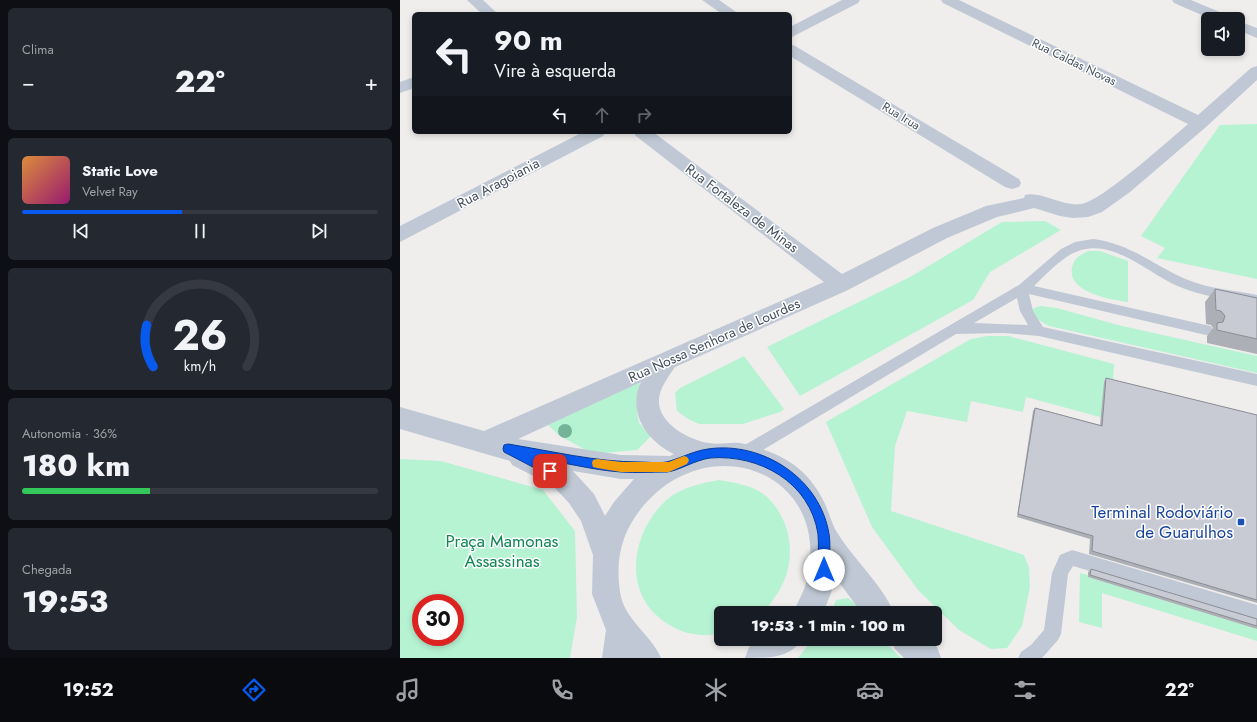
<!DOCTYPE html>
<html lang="pt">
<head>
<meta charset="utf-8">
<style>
	:root { --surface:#171b24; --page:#242831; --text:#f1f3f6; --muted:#9ea1a6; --line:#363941; --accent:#085aef }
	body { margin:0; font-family:Jost,sans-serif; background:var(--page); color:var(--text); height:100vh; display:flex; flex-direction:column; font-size:15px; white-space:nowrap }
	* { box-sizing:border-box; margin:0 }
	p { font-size:13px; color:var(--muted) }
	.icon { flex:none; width:22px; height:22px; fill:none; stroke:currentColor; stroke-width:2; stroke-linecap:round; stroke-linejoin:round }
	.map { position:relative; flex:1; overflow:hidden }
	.drawer { display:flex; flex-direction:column; gap:8px; padding:8px; background:#0d0f14; width:400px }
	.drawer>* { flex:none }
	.top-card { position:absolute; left:12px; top:12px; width:380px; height:122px; border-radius:6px; box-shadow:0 2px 6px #0003; background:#171b24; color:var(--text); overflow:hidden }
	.tools { position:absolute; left:801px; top:12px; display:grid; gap:8px }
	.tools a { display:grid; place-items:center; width:44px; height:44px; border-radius:6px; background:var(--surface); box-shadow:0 2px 6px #0003; font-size:20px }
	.speed { position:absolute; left:12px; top:594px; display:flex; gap:8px; font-size:20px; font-weight:700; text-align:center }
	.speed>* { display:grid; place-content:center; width:52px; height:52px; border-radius:50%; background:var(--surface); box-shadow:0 2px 6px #0003; line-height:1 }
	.speed .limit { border:6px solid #d22; background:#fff; color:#111 }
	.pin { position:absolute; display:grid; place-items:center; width:34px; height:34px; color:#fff; margin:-17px; border-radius:8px; box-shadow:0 2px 6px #0006 }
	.me { position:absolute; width:44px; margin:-22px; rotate:0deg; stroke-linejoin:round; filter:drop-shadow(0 0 3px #0008) }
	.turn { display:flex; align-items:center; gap:14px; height:84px; padding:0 16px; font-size:18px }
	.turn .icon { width:52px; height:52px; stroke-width:2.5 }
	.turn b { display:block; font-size:28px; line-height:34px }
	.lanes { display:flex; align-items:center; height:38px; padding:0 16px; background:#0003; justify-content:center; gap:20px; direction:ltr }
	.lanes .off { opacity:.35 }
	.big { font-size:30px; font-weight:800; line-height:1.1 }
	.drawer .card { flex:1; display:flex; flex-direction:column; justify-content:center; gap:6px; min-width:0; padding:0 14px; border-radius:6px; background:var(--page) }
	.drawer .dial { align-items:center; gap:0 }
	.dial svg { height:104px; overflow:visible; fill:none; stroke:var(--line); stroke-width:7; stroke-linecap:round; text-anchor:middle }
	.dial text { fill:var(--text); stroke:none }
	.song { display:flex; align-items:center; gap:12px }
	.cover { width:48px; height:48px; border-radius:6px; background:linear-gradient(135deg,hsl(30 70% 55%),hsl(320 70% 35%)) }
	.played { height:4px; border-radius:2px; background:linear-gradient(90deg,var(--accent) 45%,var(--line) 45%) }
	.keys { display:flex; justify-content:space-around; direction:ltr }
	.heat { display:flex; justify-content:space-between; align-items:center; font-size:22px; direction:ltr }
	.charge { height:6px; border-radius:3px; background:linear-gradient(90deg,#34c759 36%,var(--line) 0) }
	.trip { position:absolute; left:314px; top:606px; width:228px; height:40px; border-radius:6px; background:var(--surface); box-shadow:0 2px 6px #0003; font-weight:800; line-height:40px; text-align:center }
	.menu { display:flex; height:64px; justify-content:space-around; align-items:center; background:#090b0e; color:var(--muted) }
	.menu .icon { width:28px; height:28px }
	.menu .active { color:var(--accent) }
	.menu b { font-size:18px; color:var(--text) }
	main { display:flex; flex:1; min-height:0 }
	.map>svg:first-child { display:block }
</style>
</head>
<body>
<main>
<section class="drawer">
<div class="card"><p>Clima</p>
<div class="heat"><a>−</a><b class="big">22°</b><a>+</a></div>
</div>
<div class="card">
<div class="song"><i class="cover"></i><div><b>Static Love</b><p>Velvet Ray</p></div></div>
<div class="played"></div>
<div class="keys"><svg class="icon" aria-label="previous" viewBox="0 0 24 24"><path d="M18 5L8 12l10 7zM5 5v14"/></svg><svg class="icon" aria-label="pause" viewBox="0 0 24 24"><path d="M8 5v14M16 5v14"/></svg><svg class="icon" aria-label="next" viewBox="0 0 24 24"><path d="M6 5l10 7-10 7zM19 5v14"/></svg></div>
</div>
<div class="card dial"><svg viewBox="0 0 100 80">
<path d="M14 69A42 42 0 1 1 86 69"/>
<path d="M14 69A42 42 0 0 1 9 37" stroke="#085aef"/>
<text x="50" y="56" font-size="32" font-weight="700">26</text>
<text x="50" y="72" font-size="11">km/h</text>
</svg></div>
<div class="card"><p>Autonomia · 36%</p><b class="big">180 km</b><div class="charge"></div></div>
<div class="card"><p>Chegada</p><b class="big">19:53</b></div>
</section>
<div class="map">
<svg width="857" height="658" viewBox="0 0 857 658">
	<rect width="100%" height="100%" fill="#f0eded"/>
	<g fill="#b6f3d3" fill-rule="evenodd">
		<polygon points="857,124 857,279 757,258 765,248 741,236 820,125"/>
		<polygon points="645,221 661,230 590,272 573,300 400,396 367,347 510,277 602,222"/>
		<path d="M688,251h12l28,10v41c-17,-2 -61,-10 -56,-34 2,-10 8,-13 16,-17z"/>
		<polygon points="640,306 657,308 718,325 857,356 857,373 649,326 640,321 631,311 632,309"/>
		<polygon points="587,336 608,336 714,364 711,420 626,397 623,412 571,401 567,422 507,411 495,446 491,511 624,555 629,568 630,587 622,626 607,648 591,649 559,630 518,590 472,527 426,422 571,339"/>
		<polygon points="344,356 384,409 380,412 343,424 299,424 288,419 277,411 275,393 280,388"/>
		<polygon points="240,382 237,412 239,423 251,436 237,450 193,454 160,436 148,425"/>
		<path d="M0,459l41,2 102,29 32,41 2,86 -7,41h-170zM21,603h34v34h-34z"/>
		<path d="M319,480c16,3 34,5 47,16 28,26 32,69 9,101 -4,6 -8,12 -14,16h-40v20c-13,4 -30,2 -42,-3 -12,-6 -23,-13 -31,-24 -25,-35 -8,-88 25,-111 15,-9 30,-12 46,-15z"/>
		<polygon points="680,573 688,575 688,577 857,629 857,641 702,593 702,628 679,622"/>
		<polygon points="448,598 457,605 462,613 431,613 436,600"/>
		<polygon points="413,639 482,639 501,658 398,658"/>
	</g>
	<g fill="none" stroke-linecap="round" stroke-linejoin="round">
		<g fill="#bfc8d4" fill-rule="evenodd">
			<path d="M693,239c39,5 61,27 95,41 22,9 46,10 69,15v10c-26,-5 -53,-8 -77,-18 -35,-14 -72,-56 -112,-31 -12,8 -23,19 -34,30l172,39 5,1 2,4 -2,4 -5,1 -177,-41 4,17 10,16 214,47v12l-218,-50 -35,-3 -48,1 -208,125 -5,2 -5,-2 -2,-5 2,-5 281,-164 42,-36 14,-7zM617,298l3,13 8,14 -54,-2z"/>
			<polygon points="672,550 857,605 857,621 673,566 668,574 661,634 658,640 642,658 618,658 621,652 631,645 644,630 652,573 660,555"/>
		</g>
		<g fill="#bfc8d4" fill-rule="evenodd">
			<polygon points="67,0 83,0 98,14 82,14"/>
			<polygon points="302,0 319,0 339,14 322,14"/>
			<polygon points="442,0 460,0 458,3 390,38 390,27"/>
			<path d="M541,0h18l239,115 53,-47 6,-2v14l-51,47 -76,65 -28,20 -14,5 -15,1 -13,-2 -26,-8 -37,9 -50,21 -99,52 -173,77c-6,9 -15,20 -16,32 -2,24 30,41 50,44 10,2 21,-1 31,0 20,4 42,12 58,25 13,11 23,25 29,41 3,7 5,14 8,20 16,28 48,56 59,84h-32l-27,-36 -4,16 -8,20h-30c4,-10 10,-19 13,-30 29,-107 -93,-158 -162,-78 -22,26 -29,53 -24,87 4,28 31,42 41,66h-59l4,-28 -14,-36 1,-39 -12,-34 -12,-18 -16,-17 -41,-21 -2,-4 -110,-32v-22l84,24 340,-149 -188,-146 -3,-4h20l189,142 91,-46 53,-22 38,-8 1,-3c17,-4 37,12 56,9 20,-2 88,-64 107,-80l-245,-121zM241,382c-14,29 5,59 33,72l-4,2 -49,-1 -103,-16zM173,471l48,8h13l-20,23 -9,14 -11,-22z"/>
			<polygon points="772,0 791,0 829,16 831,19 811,19 774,3"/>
			<polygon points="838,21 857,28 857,38 838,30"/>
			<polygon points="390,44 395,46 619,179 621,183 619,187 612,189 605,187 390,56"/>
			<polygon points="14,77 14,88 0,93 0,82"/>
			<polygon points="183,132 206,132 203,136 0,242 0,226"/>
			<path d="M362,639h40c-11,19 -33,19 -57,19l4,-11z"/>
			<polygon points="490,639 527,639 537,647 541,658 504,658 495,649"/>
		</g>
	</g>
	<circle fill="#74b398" cx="165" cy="431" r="7"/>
	<g fill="#acafb6">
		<polygon points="815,289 857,298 857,354 807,343 807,336 813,328 811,325 806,324 805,302"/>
		<polygon points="706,378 857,415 857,603 689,554 690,539 617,517 633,411 635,408 700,425 704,382"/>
		<polygon points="691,569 857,619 857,629 688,577 688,572"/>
	</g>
	<g fill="#c8cbd4" stroke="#8c8e94">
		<polygon points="815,289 857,298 857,339 817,330 817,323 823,322 825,316 821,311 816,310"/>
		<polygon points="706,378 857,415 857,600 692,551 693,536 618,514 635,408 702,426"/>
		<polygon points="691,569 857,619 857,626 690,575"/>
	</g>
	<path fill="#085aef" stroke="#053a9b" d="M108,444c43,7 88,18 132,18 9,0 22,2 30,-1 13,-4 24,-10 38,-12 54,-8 112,29 121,85 2,11 0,25 0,36l-1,4 -4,2 -5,-2 -1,-4c0,-11 1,-25 0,-36 -8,-52 -59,-80 -108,-76 -15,2 -32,13 -43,14 -15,0 -31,1 -46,0 -29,-2 -58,-10 -86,-14l18,10 2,3 -2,4 -3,1 -46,-24 -1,-3 1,-4z"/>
	<polygon fill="#f59e0b" points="284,456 287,457 289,460 287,464 269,472 221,472 197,468 193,467 192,463 193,460 197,459 221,462 269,462"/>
	<rect fill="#1a4fb4" stroke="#fff" stroke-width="1.5" x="837" y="518" width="8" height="8" rx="2"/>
	<g text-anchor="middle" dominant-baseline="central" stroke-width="3" stroke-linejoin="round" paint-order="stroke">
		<g font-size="12" fill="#444f5c" stroke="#fff">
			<text transform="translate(674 62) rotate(26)">Rua Caldas Novas</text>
			<text transform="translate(501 116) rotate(31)">Rua Irua</text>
		</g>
		<g font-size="14" fill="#444f5c" stroke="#fff">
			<text transform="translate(98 183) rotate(-28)">Rua Aragoiania</text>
			<text transform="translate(342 208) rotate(37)">Rua Fortaleza de Minas</text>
			<text transform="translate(314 340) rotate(-24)">Rua Nossa Senhora de Lourdes</text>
		</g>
		<g font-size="17" fill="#164399" stroke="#fff" text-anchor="end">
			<text x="833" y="512">Terminal Rodoviário<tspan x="833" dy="20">de Guarulhos</tspan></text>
		</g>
		<g font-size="17" fill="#0e8453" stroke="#fff">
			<text x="102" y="541">Praça Mamonas<tspan x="102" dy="20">Assassinas</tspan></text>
		</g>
	</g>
</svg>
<div class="tools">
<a><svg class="icon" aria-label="sound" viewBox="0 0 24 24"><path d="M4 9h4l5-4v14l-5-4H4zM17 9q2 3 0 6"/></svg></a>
</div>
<div class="speed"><div class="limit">30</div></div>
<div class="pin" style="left:150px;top:471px;background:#d93025"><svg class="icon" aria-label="arrive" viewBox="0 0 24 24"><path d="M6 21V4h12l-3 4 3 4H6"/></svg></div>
<svg class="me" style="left:424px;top:570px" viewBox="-20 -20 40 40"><circle r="19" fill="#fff"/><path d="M0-13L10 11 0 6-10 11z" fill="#085aef"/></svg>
<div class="trip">19:53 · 1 min · 100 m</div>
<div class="top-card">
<div class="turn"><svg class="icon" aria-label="left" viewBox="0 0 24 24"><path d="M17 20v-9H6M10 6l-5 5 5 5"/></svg><div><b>90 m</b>Vire à esquerda</div></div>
<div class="lanes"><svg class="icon" aria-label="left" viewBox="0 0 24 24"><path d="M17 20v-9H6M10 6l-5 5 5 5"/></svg><svg class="icon off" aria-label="ahead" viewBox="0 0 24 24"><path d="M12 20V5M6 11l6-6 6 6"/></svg><svg class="icon off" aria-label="right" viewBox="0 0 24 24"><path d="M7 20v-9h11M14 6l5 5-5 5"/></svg></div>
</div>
</div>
</main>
<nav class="menu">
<b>19:52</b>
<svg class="icon active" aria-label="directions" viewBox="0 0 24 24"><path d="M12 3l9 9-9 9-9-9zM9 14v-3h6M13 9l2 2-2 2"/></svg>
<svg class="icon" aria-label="music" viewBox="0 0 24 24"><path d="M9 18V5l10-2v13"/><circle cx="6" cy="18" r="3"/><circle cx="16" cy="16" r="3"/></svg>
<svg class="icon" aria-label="phone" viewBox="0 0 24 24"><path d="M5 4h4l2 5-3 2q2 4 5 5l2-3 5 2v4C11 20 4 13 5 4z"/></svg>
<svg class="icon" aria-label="climate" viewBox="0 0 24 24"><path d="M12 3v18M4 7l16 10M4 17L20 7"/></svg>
<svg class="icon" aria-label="car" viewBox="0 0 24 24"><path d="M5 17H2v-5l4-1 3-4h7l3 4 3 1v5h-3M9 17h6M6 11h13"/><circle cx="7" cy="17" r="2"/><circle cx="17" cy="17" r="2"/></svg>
<svg class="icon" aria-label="filters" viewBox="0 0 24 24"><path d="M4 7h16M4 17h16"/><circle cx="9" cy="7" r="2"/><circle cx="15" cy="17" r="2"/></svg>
<b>22°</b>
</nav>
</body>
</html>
